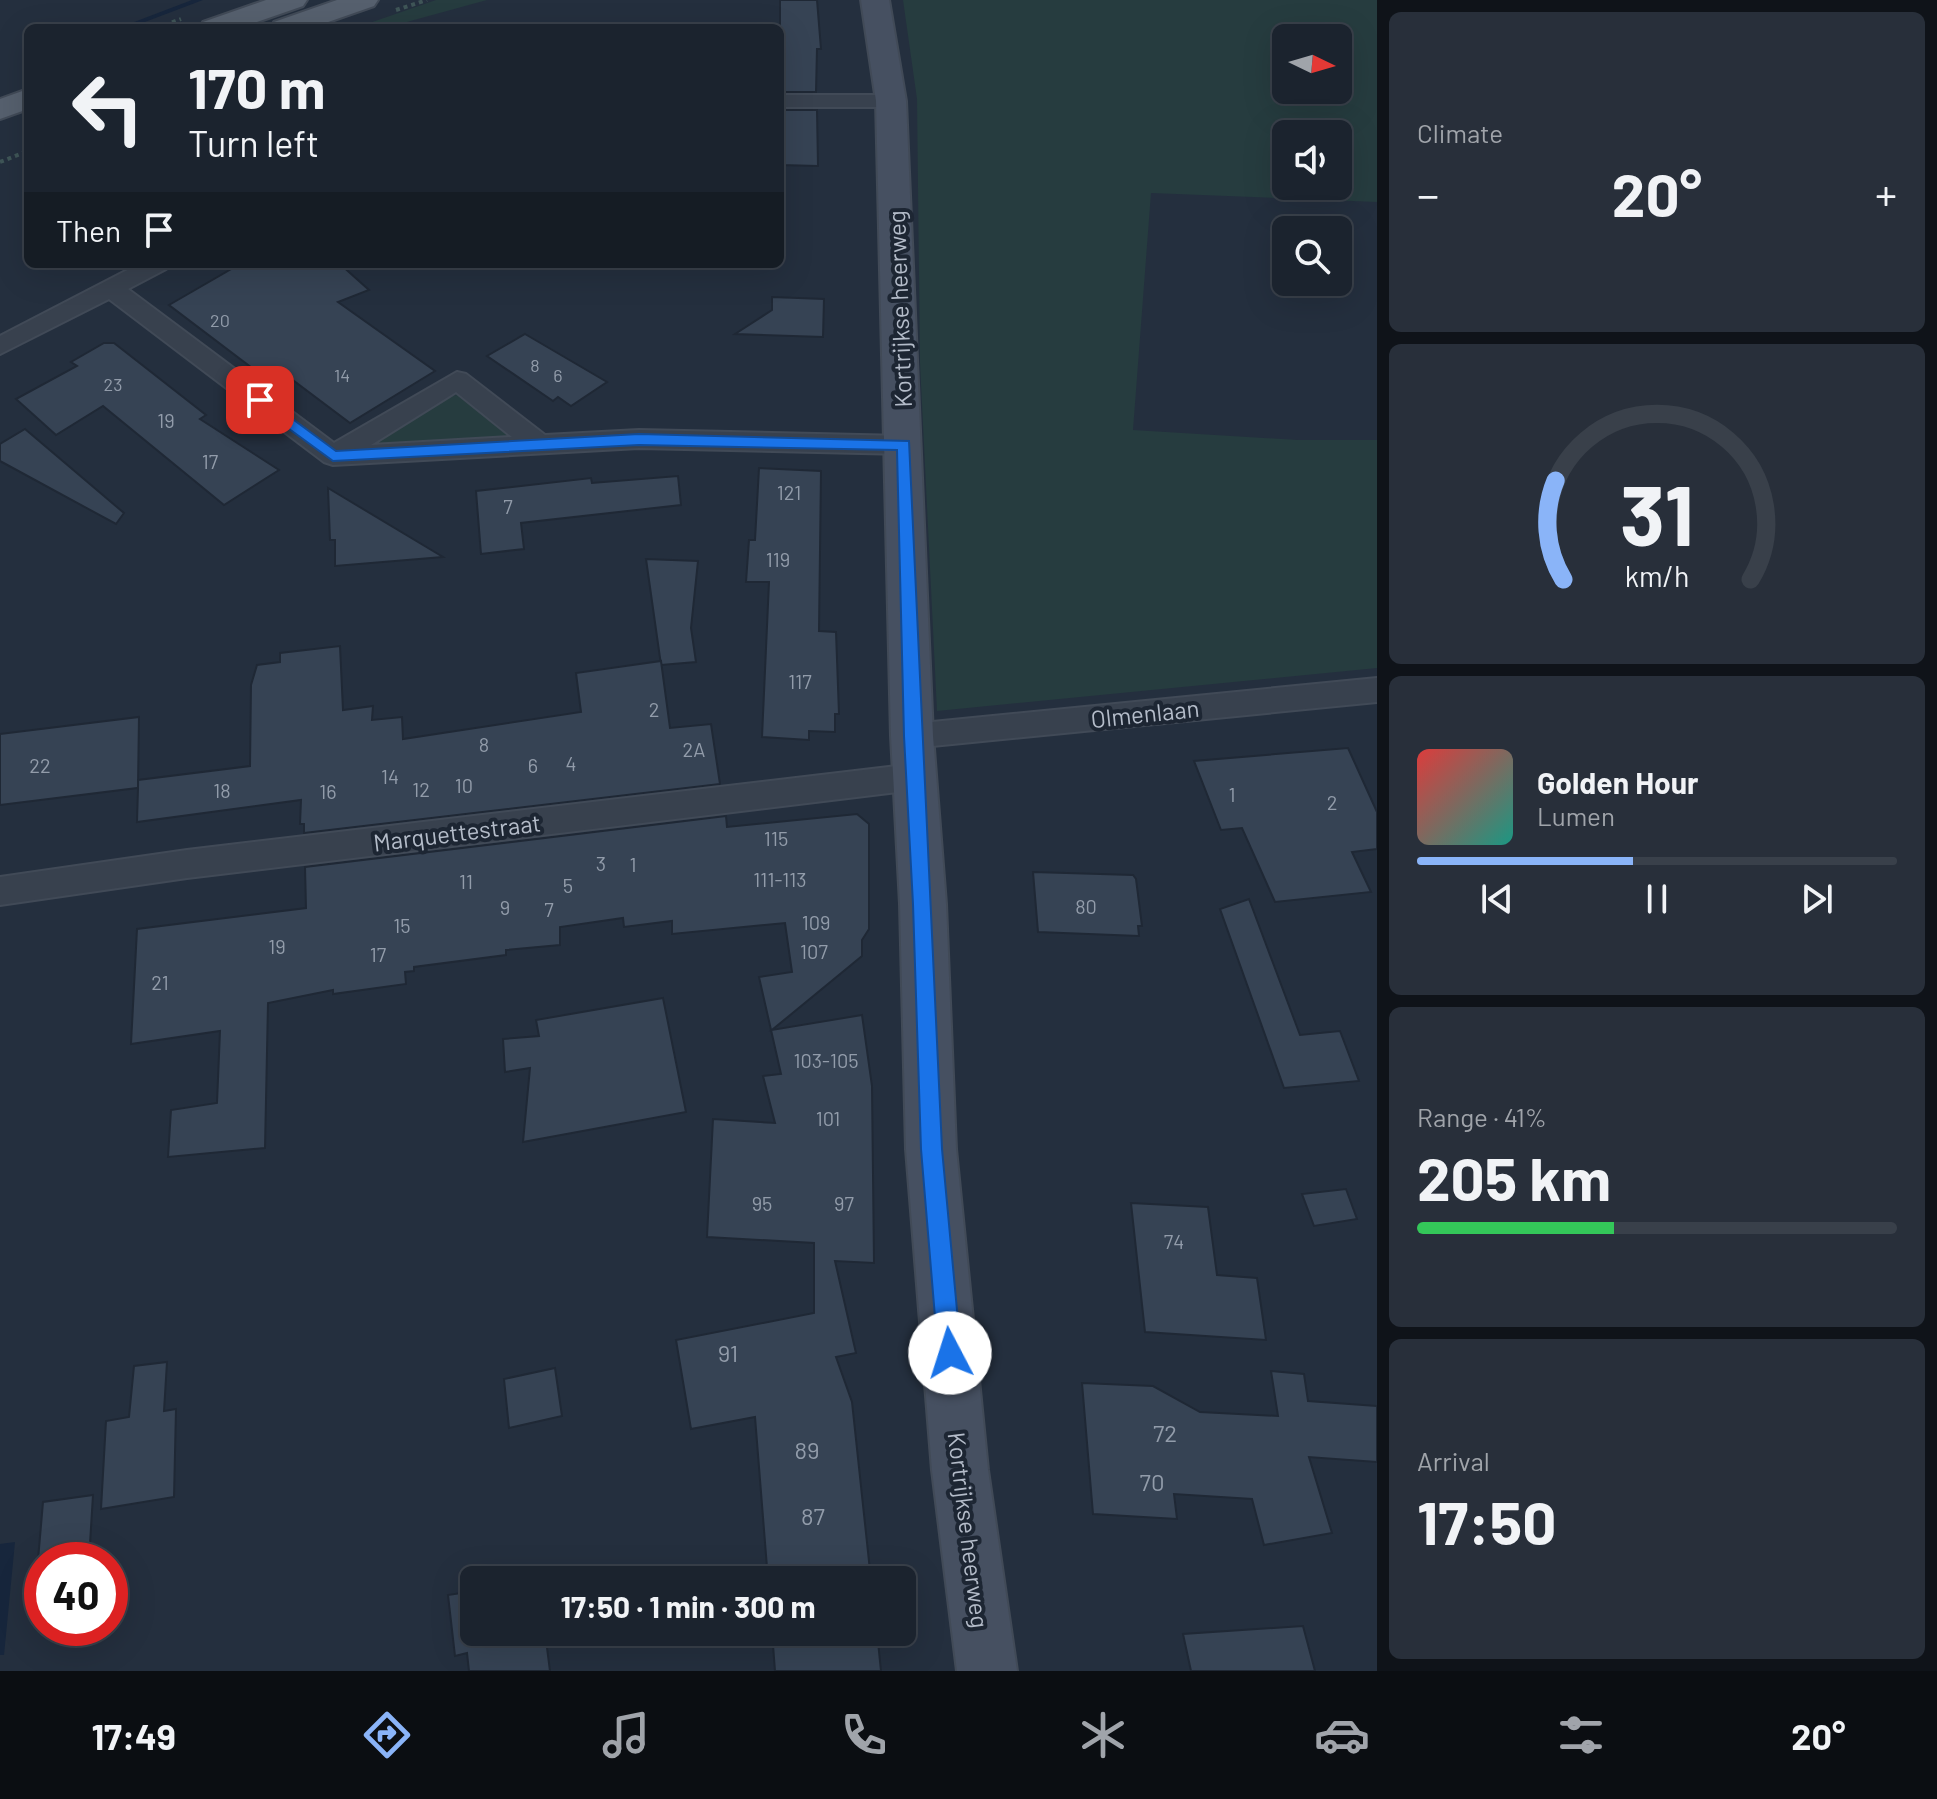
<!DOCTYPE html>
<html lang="en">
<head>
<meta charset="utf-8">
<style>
	:root { --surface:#1b232e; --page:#282f3a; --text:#f1f3f6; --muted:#a0a4aa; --line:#39404a; --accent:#8ab4f8 }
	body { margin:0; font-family:Barlow,sans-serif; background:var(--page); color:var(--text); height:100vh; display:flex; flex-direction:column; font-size:30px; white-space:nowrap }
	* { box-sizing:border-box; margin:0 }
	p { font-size:26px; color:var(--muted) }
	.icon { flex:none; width:44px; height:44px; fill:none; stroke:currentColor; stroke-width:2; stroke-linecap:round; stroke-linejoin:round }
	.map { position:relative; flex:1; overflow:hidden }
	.details { display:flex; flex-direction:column; gap:12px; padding:12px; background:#0f1319; width:560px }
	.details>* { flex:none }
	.guide { position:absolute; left:24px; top:24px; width:760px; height:244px; border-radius:12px; box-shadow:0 8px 32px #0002,0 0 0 2px var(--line); background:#1b232e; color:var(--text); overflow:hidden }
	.needle { width:52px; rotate:95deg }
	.controls { position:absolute; left:1272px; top:24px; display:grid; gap:16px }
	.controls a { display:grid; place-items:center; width:80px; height:80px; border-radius:12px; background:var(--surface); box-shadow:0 8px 32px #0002,0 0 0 2px var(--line); font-size:40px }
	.speed { position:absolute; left:24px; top:1542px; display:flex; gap:16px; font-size:40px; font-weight:700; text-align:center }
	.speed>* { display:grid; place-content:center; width:104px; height:104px; border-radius:50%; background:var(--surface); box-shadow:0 8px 32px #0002,0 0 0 2px var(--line); line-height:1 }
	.speed .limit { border:12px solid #d22; background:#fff; color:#111 }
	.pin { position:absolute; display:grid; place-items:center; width:68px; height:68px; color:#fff; margin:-34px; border-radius:16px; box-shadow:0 4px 12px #0006 }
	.me { position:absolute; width:88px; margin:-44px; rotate:355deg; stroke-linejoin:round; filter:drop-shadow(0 0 6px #0008) }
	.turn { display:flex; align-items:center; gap:28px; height:168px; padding:0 32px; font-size:36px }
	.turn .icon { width:104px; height:104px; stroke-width:2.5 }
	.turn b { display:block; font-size:56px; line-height:68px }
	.then { display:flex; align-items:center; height:76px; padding:0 32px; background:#0003; gap:16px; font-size:30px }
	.big { font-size:60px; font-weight:700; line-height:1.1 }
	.details .tile { flex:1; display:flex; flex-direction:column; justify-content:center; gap:12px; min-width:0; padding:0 28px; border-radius:12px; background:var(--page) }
	.details .dial { align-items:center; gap:0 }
	.dial svg { height:208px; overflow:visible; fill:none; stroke:var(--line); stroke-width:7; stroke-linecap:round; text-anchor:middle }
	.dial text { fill:var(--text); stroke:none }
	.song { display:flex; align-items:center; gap:24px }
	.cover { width:96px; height:96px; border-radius:12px; background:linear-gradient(135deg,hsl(0 70% 55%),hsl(170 70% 35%)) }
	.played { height:8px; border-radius:4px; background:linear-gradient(90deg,var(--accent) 45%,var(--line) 45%) }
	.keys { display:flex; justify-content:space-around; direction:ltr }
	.heat { display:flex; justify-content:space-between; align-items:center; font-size:44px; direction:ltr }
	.charge { height:12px; border-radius:6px; background:linear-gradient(90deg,#34c759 41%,var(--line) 0) }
	.trip { position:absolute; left:460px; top:1566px; width:456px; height:80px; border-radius:12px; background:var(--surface); box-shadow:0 8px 32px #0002,0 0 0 2px var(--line); font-weight:700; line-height:80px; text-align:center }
	.tab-bar { display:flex; height:128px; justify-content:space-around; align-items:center; background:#0b0e12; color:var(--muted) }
	.tab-bar .icon { width:56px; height:56px }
	.tab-bar .on { color:var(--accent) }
	.tab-bar b { font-size:36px; color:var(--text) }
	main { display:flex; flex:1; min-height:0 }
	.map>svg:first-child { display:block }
</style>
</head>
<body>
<main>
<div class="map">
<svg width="1377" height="1671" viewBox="0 0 1377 1671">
	<rect width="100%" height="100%" fill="#242f3e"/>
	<g fill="#263c3f" fill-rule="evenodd">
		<polygon points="436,0 487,0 385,28 355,28"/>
		<path d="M903,0h474v202l-226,-9 -18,237 165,10h79v228l-440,43 -17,-348 -3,-264zM1338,38v52h-52v-52zM1338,134v52h-52v-52z"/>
		<polygon points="460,394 514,436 377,448 377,442 449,397"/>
	</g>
	<polygon fill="#17263c" points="15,1542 4,1655 0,1655 0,1544"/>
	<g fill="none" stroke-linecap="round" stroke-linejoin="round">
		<polygon fill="#17263c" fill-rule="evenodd" points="192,0 203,0 129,28 121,27"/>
	</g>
	<g fill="#364354" stroke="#1f2835" stroke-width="2">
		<polygon points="780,0 817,0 821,49 817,49 816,92 780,92"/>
		<polygon points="780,110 817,110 818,166 780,165"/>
		<polygon points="240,264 340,264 369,290 338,302 435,371 350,423 278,369 264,377 169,305"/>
		<polygon points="772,297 824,299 823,337 735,334 772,310"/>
		<polygon points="525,334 607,382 571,406 558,397 553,401 487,356"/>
		<polygon points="104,343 114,343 206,415 200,419 279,470 224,505 103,406 56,435 16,399 77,366 71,362"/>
		<polygon points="25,429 124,513 116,524 0,461 0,444"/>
		<polygon points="759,468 821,471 819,631 836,632 839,714 835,714 835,732 809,731 809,740 762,737 769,582 746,582 749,540 755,540"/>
		<polygon points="678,476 681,505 521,523 524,549 481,554 476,491 591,478 592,483"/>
		<polygon points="328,488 443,557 335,566 335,540 330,540"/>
		<polygon points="646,559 698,561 691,628 696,662 661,665"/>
		<polygon points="340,646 343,710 373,706 372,720 402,717 403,739 581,712 576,673 661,661 670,728 711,724 720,784 304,833 304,824 300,824 301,800 137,822 138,788 0,805 0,734 139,717 138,787 138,780 250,766 251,685 257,665 280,662 280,653"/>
		<polygon points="1348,748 1377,812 1377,849 1352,852 1371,892 1275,902 1242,828 1221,830 1194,761"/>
		<polygon points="857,814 869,824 869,929 862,940 862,956 772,1030 862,1015 872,1086 874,1263 835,1261 856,1353 836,1357 852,1402 871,1580 768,1580 755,1417 691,1429 676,1340 814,1313 814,1243 707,1237 713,1119 775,1123 763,1076 781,1074 759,977 792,972 785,923 672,934 672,921 624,927 623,918 560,927 560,945 506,950 506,955 414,967 414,971 405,972 406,984 333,994 333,990 268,1003 265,1148 168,1157 171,1110 217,1103 220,1031 131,1044 137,929 306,908 305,867 726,816 727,827"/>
		<polygon points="1033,872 1133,875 1136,879 1142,926 1138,926 1139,936 1038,932"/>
		<polygon points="1249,899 1300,1035 1340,1031 1359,1081 1284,1088 1220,909"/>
		<polygon points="663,998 686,1112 523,1142 530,1068 505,1072 503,1039 539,1036 536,1020"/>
		<polygon points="1346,1189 1357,1219 1314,1226 1302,1194"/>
		<polygon points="1131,1203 1208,1207 1217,1275 1257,1278 1266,1340 1145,1332"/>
		<polygon points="167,1362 164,1411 176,1409 174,1497 101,1509 106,1421 129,1417 134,1366"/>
		<polygon points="555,1368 562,1416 509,1428 504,1379"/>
		<polygon points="1271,1371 1304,1374 1308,1401 1377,1406 1377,1462 1309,1457 1332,1533 1264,1545 1252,1499 1174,1494 1177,1519 1093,1514 1082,1383 1153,1386 1200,1412 1278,1416"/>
		<polygon points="93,1495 89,1560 38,1560 43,1502"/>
		<polygon points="474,1591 474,1632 545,1632 550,1671 469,1671 467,1653 455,1656 448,1595"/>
		<polygon points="1303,1626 1315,1671 1191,1671 1183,1634"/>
		<polygon points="772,1632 877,1632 881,1671 775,1671"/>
	</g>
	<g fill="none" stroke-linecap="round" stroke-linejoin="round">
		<defs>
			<g id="street">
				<polygon points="780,95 891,95 902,101 891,107 780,107"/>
				<path d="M139,264h31l-4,5 -38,20 206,154 123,-71 9,2 79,61 94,-5 265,6 9,3 4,6 -4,6 -9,3 -265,-6 -306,17 -9,-3 -215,-163 -109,55v-18zM456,392l56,45 -141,8z"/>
				<polygon points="1377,678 1377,702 912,748 901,745 897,736 901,727 912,724"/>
				<polygon points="914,764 925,768 930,777 925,786 914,790 187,878 0,905 0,877 187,850"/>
			</g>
			<polygon id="secondary" points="861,0 889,0 906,101 933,736 946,904 956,1149 988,1470 1017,1671 957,1671 932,1470 906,1149 900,904 891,736 876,101"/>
			<g id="primary">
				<polygon points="266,0 307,0 303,6 240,28 199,28 203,22"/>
				<polygon points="337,0 378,0 374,6 311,28 270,28 274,22"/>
				<polygon points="28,89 28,109 0,119 0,99"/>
			</g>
		</defs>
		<use href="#street" stroke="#414a57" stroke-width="4"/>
		<use href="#secondary" stroke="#414a57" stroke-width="4"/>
		<use href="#primary" stroke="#414a57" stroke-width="4"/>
		<g stroke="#3f5557" stroke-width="4" stroke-dasharray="4 4" stroke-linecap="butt">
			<polyline points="396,10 427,0"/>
			<polyline points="157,28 181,19"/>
			<polyline points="0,162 28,151"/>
		</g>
		<use href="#street" fill="#38414e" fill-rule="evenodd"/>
		<use href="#secondary" fill="#465061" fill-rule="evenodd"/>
		<use href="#primary" fill="#56606e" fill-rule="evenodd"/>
	</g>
	<polygon fill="#1a73e8" stroke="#114b97" stroke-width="2" points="260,395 336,451 639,434 909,441 942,1149 961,1353 958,1361 950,1364 942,1361 938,1353 921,1149 913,904 904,736 897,450 639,445 333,461 255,404 255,397"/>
	<g text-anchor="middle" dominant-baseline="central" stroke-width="8" stroke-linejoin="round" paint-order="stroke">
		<g font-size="18" fill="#929caa">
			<text x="220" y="320">20</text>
			<text x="535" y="365">8</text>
			<text x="342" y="375">14</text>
			<text x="558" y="375">6</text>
			<text x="113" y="384">23</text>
		</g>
		<g font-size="20" fill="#929caa">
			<text x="166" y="420">19</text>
			<text x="210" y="461">17</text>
			<text x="789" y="492">121</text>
			<text x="508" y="506">7</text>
			<text x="778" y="559">119</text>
			<text x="800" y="681">117</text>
			<text x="654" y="709">2</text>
			<text x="484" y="744">8</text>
			<text x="694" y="749">2A</text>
			<text x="571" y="763">4</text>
			<text x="40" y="765">22</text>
			<text x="533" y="765">6</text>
			<text x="390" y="776">14</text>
			<text x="464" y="785">10</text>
			<text x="421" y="789">12</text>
			<text x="222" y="790">18</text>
			<text x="328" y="791">16</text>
			<text x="1232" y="794">1</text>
			<text x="1332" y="802">2</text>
			<text x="776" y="838">115</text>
			<text x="601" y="863">3</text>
			<text x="633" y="864">1</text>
			<text x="780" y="879">111-113</text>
			<text x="466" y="881">11</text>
			<text x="568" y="885">5</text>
			<text x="1086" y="906">80</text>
			<text x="505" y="907">9</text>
			<text x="549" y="909">7</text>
			<text x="816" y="922">109</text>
			<text x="402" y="925">15</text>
			<text x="277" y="946">19</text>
			<text x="814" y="951">107</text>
			<text x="378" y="954">17</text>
			<text x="160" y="982">21</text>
			<text x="826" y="1060">103-105</text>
			<text x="828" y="1118">101</text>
			<text x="762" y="1203">95</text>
			<text x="844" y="1203">97</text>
			<text x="1174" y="1241">74</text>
		</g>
		<g font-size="24" fill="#b4bcc9" stroke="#1d2633">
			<text transform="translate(899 309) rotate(-92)">Kortrijkse heerweg</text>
			<text transform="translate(1145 713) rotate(-6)">Olmenlaan</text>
			<text transform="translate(457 832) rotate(-7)">Marquettestraat</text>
			<text transform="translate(969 1530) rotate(83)">Kortrijkse heerweg</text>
		</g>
		<g font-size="24" fill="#929caa">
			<text x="728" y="1352">91</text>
			<text x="1165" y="1432">72</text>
			<text x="807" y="1449">89</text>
			<text x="1152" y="1481">70</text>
			<text x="813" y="1515">87</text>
		</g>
	</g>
</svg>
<div class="controls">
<a><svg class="needle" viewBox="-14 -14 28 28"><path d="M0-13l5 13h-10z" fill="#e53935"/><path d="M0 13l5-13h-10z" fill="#a0a4aa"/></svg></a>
<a><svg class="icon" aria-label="sound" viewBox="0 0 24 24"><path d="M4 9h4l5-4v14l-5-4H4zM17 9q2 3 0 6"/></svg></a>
<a><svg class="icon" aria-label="search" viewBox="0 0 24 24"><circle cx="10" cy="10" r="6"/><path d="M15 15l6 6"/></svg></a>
</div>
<div class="speed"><div class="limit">40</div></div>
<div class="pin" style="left:260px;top:400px;background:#d93025"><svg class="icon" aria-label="arrive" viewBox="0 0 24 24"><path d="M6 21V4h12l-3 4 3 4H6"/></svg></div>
<svg class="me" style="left:950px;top:1353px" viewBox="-20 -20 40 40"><circle r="19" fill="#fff"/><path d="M0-13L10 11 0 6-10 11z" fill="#1a73e8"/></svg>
<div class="trip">17:50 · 1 min · 300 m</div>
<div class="guide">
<div class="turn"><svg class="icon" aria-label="left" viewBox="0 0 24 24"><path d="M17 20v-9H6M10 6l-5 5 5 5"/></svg><div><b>170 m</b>Turn left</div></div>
<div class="then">Then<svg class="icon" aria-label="arrive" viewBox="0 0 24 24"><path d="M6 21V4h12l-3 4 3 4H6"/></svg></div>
</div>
</div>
<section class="details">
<div class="tile"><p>Climate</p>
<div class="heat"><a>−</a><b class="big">20°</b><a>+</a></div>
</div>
<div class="tile dial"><svg viewBox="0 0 100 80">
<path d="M14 69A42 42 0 1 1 86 69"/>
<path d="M14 69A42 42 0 0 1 11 31" stroke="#8ab4f8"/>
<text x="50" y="56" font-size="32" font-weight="700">31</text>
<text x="50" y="72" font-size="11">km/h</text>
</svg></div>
<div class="tile">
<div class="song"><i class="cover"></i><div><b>Golden Hour</b><p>Lumen</p></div></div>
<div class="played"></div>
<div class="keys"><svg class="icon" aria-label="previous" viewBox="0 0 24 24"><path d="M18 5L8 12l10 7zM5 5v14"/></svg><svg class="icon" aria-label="pause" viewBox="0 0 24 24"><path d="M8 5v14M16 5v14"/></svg><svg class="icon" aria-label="next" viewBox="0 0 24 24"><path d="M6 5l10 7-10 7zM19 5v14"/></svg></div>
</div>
<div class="tile"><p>Range · 41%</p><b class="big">205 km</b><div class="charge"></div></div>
<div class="tile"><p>Arrival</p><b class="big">17:50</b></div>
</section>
</main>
<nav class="tab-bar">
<b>17:49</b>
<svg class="icon on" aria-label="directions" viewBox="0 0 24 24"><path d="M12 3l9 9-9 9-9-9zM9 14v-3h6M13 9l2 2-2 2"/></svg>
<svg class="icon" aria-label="music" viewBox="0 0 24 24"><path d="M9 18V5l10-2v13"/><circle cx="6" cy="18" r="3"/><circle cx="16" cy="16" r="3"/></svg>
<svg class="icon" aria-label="phone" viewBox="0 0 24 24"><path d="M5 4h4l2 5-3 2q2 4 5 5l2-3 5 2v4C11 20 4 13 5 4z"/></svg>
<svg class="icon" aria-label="climate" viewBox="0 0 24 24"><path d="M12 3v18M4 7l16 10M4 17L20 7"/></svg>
<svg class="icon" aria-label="car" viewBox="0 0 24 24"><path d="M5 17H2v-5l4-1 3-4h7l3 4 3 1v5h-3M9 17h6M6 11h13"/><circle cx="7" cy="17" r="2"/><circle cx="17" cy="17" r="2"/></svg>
<svg class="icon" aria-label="filters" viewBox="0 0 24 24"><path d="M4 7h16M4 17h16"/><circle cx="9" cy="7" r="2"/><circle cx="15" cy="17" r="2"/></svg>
<b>20°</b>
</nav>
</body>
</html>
